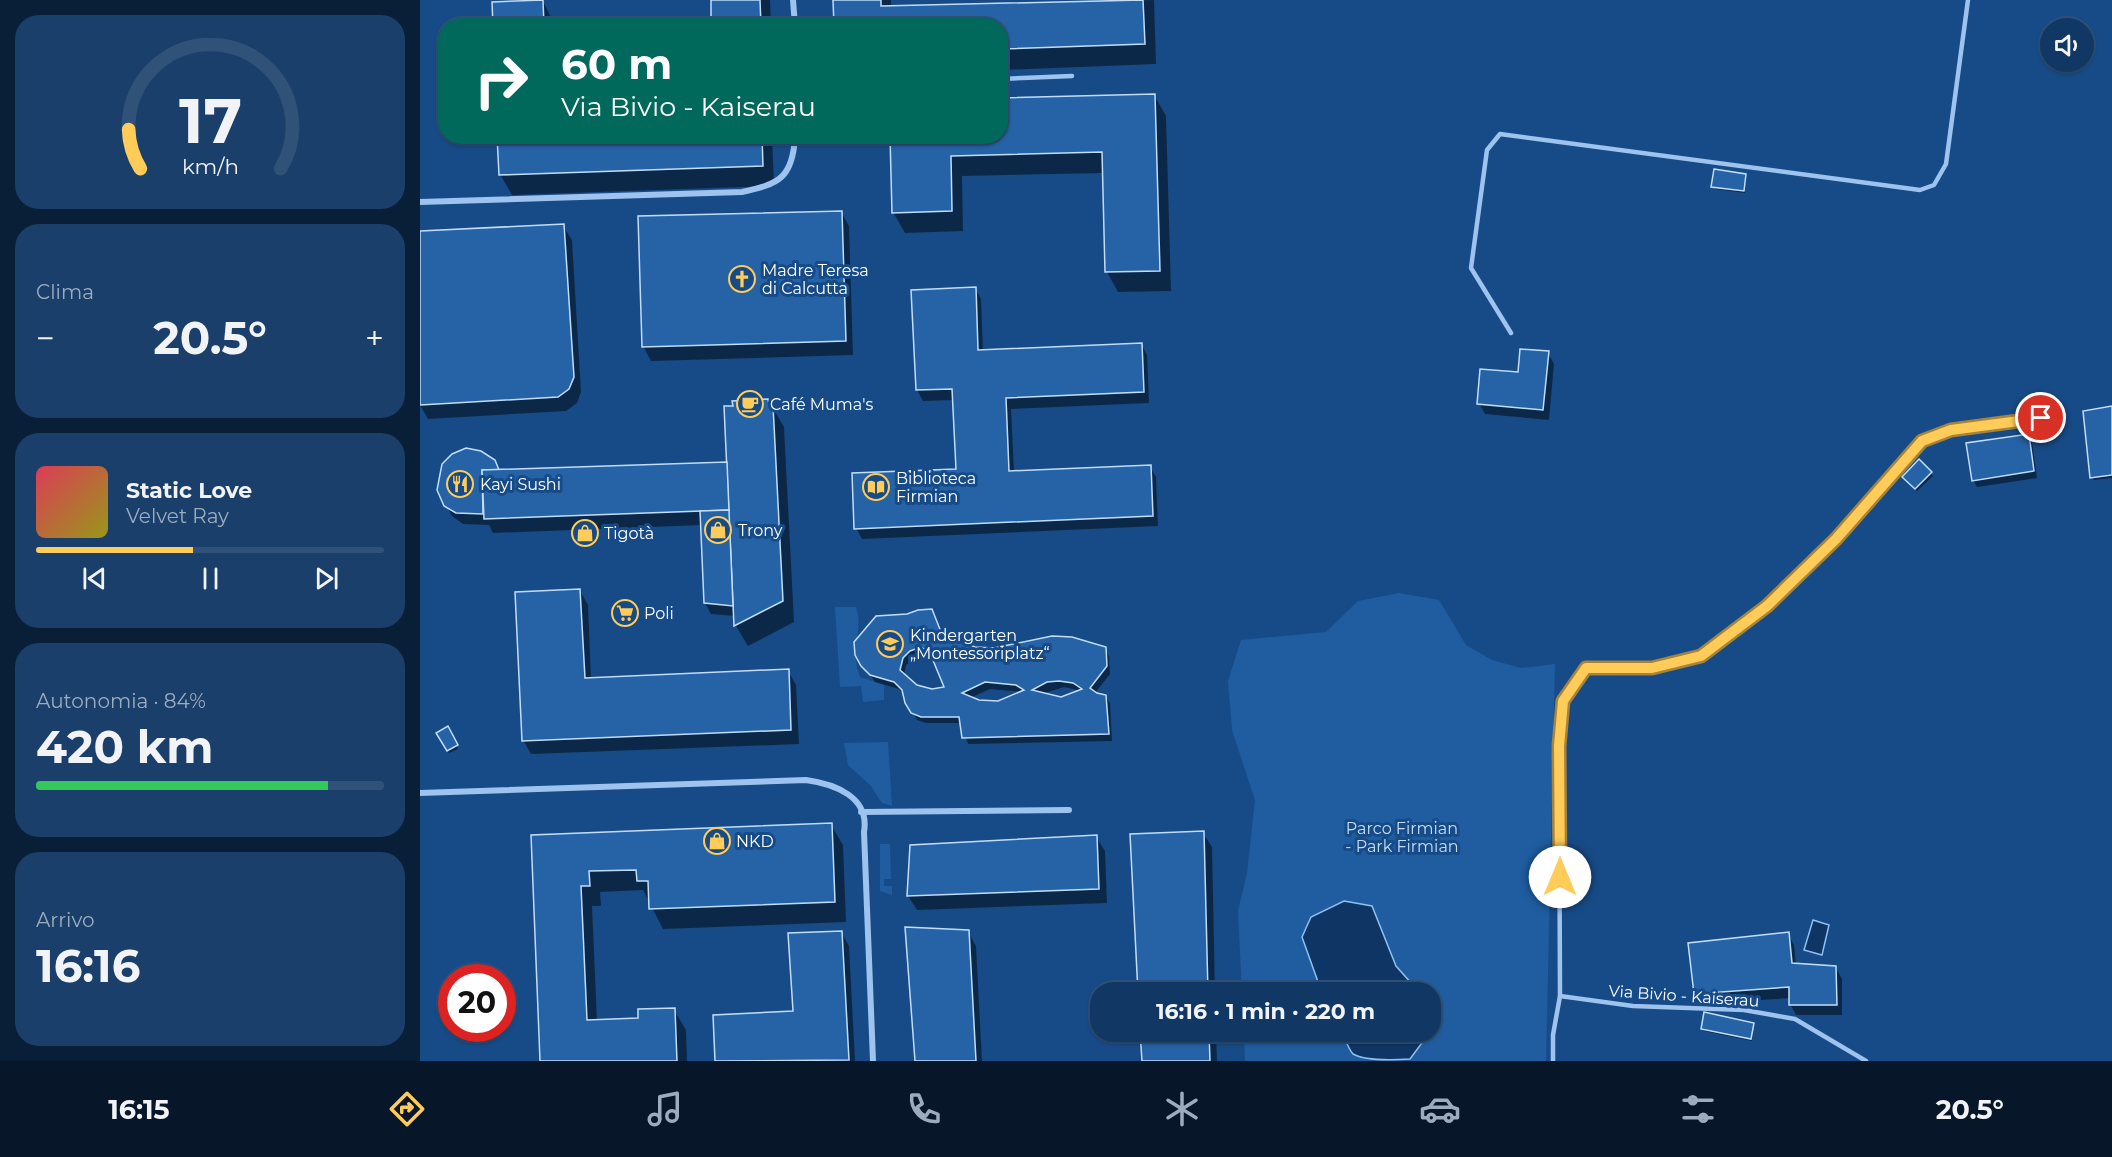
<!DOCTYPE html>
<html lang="it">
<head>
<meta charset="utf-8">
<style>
	:root { --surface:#113865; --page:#1a3f6b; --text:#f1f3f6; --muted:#9cacbf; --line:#305279; --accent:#ffcb59 }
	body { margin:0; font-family:Montserrat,sans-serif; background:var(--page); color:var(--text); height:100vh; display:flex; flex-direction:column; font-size:22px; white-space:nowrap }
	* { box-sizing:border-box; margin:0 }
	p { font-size:20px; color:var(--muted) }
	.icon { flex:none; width:33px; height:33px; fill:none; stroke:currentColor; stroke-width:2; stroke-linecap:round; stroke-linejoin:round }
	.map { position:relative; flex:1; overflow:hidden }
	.drawer { display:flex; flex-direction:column; gap:15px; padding:15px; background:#091f38; width:420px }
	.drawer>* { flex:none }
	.top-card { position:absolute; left:18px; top:18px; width:570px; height:126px; border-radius:24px; box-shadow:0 2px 4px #0004,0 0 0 2px var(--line); background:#00695c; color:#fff; overflow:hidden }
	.controls { position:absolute; left:1620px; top:18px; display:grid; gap:12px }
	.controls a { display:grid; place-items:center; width:54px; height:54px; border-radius:50%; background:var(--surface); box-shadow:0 2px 4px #0004,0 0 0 2px var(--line); font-size:30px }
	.speed { position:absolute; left:18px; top:964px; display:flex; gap:12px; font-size:30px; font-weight:700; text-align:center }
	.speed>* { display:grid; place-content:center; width:78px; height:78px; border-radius:50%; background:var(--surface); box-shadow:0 2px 4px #0004,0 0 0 2px var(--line); line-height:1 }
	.speed .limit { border:9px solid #d22; background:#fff; color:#111 }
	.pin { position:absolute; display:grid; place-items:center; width:51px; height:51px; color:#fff; margin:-26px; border:3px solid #fff; border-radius:50%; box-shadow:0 2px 6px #0007 }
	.me { position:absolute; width:66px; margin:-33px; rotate:0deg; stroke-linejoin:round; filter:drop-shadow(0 0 4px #0008) }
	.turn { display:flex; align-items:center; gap:21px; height:126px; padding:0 24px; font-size:27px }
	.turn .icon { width:78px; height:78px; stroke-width:2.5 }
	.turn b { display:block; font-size:42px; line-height:51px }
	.big { font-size:45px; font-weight:700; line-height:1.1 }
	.drawer .tile { flex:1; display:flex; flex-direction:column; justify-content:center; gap:9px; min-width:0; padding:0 21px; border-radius:24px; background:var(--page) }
	.drawer .dial { align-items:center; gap:0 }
	.dial svg { height:156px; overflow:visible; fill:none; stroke:var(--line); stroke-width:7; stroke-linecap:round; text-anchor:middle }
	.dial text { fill:var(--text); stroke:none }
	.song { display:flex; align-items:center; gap:18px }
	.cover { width:72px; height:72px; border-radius:9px; background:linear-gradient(135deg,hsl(350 70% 55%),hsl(60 70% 35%)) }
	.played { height:6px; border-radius:3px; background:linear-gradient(90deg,var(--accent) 45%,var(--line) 45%) }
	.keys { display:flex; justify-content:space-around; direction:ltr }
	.heat { display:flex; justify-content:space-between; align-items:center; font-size:33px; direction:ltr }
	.charge { height:9px; border-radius:4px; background:linear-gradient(90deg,#34c759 84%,var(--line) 0) }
	.trip { position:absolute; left:670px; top:982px; width:351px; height:60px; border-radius:24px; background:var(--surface); box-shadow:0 2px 4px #0004,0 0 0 2px var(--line); font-weight:700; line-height:60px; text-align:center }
	.tabs { display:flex; height:96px; justify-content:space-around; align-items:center; background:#071628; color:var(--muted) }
	.tabs .icon { width:42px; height:42px }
	.tabs .selected { color:var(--accent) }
	.tabs b { font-size:27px; color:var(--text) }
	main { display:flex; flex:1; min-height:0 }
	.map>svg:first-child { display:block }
</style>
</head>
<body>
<main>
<section class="drawer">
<div class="tile dial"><svg viewBox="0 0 100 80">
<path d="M14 69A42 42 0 1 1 86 69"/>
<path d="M14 69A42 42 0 0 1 8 49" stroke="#ffcb59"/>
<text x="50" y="56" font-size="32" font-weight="700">17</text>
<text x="50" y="72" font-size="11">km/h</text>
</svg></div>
<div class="tile"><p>Clima</p>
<div class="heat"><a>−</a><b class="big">20.5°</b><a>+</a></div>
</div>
<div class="tile">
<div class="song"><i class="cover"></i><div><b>Static Love</b><p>Velvet Ray</p></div></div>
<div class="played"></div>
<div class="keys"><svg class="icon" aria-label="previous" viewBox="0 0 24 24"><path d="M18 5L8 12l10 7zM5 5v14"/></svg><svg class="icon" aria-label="pause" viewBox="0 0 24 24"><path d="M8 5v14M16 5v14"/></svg><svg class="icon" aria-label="next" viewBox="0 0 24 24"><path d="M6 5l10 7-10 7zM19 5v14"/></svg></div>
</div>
<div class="tile"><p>Autonomia · 84%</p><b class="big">420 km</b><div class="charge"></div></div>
<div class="tile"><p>Arrivo</p><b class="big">16:16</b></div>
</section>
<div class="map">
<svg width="1692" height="1061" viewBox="0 0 1692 1061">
	<rect width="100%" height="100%" fill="#174b87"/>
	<g fill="#1f5da0">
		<polygon points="979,593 1019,600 1046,645 1072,660 1101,668 1135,664 1126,1061 825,1061 824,1032 1011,1032 1011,993 822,993 818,911 827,873 835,800 812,730 808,681 821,640 906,632 938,601"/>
		<path d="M415,607h21c8,25 -7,40 4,70l24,8v15l-21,2 -2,-16 -21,1z"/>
		<polygon points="468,742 472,806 462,803 451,786 428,765 424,743"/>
		<polygon points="460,844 470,844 471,879 464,879 464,886 472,886 472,895 460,891"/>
	</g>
	<g fill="#0e3564" stroke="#8fbff0" stroke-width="1.5">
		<polygon points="924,901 952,906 976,966 1000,993 902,993 882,937 891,917"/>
		<polygon points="1393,920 1409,925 1402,955 1384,950"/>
		<path d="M922,1032h88l-20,27c-16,1 -45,2 -57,-5 -5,-6 -8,-15 -11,-22z"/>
	</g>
	<g fill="#0007" fill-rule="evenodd">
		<polygon points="292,0 350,0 351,26 293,26"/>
		<polygon points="415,0 471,0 471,7 734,0 736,64 580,70 580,26"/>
		<polygon points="123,1 135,26 74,26"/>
		<polygon points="734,95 746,116 751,291 698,292 687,272 684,173 542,176 543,231 485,233 473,212 471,136 580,136"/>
		<polygon points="79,136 352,136 354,186 92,195 80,174"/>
		<polygon points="1326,175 1325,193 1295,189 1293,186"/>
		<polygon points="421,212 429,226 433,355 231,361 223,346"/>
		<polygon points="143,226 152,240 161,392 157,403 146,411 8,419 0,405 0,233"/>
		<polygon points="555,288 561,299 563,351 721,344 727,355 729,403 591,409 594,472 730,467 736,477 738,526 442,539 436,528 538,470 534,400 503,401 497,390 492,291"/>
		<polygon points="1128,353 1134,364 1129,420 1065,414 1059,403"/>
		<polygon points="348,400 364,427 374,622 328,646 316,626 315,616 291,614 285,603 282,525 73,533 69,525 43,524 32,516 18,490 74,461 80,471 308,463"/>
		<polygon points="1692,408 1692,478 1674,480 1672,477"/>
		<polygon points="1608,435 1612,442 1617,478 1557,487 1553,480"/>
		<polygon points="1499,461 1513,476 1497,491 1485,480"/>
		<polygon points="160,591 168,605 171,679 368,671 376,685 379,744 111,754 103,740"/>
		<path d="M515,618l7,16 32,15h131l4,7 1,18 -15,19 10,3 5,7 2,38 -144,3 -6,-21h-36l-9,-3 -13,-26 -5,-5 -24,-7 -14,-20zM506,654l8,5 13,29 -15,2 -16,-3 -12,-12 2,-10 8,-7zM644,687l18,4 -21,8 -19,-5zM570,689l34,3 -26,11 -28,-5z"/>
		<polygon points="27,728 38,749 29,753 18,733"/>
		<polygon points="411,825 423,845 426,922 243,929 223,890 180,892 181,906 172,906 177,1021 219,1020 254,1010 266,1030 267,1061 121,1061 112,836"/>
		<polygon points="783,833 792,847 795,993 720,993"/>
		<polygon points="676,837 685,851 687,903 497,910 488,896 491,847"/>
		<polygon points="421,932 429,946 435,1061 297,1061 294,1017 374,1013"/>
		<polygon points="548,932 556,946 562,1061 496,1061"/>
		<polygon points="1368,934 1374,945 1376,965 1416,968 1422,979 1422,1015 1376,1015 1370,1004 1370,998 1281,1004 1275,993"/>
		<polygon points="1333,1024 1332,1041 1284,1031 1282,1028"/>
		<polygon points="722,1032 796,1032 797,1061 723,1061"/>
	</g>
	<g fill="#2562a6" stroke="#c2ddfa" stroke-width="1.5" fill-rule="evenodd">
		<polygon points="123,0 124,26 73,26 72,2"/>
		<polygon points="291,0 340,0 341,26 291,26"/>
		<polygon points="413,0 461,0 461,6 723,0 725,44 580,49 580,26 414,26"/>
		<polygon points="735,94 740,271 685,272 682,152 531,156 532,211 472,213 470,136 580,136 580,98"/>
		<polygon points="77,136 342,136 343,166 79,175"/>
		<polygon points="1294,169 1326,174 1324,191 1291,187"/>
		<polygon points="422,211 426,341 222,347 218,216"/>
		<polygon points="144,224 154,377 149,389 138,397 0,405 0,231"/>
		<polygon points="556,287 558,350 722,343 724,392 586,398 589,471 731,465 733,516 434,529 432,473 536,469 532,389 496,390 491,290"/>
		<polygon points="1100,349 1129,351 1123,410 1057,404 1060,369 1098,372"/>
		<polygon points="348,399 349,405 353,405 363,601 314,626 304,406 313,406 312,401"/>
		<polygon points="1692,406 1692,475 1670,478 1663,411"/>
		<polygon points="1609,434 1614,471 1552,481 1546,443"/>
		<polygon points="46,448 61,451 75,460 79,470 62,470 63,514 36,513 24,506 17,490 22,464 32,454"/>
		<polygon points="1499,459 1512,472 1495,489 1482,477"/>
		<polygon points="307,462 309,510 64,519 62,470"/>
		<polygon points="309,510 313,606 284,603 280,511"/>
		<polygon points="160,589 165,678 369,669 371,730 102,741 95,592"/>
		<path d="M512,609l9,23 34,15 19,1 58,-12 20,1 34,10 1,19 -17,22 7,5 9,2 3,39 -147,4 -3,-21h-38l-10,-4 -6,-10 -3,-13 -8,-8 -24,-7 -9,-9 -6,-11 -1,-13 22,-26 31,-2 11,-4zM501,647l9,6 14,34 -12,2 -15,-4 -17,-15 3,-12 7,-7zM639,681l14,2 9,6 -21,8 -29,-7 15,-8zM565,682l31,3 8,5 -26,11 -19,-1 -17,-7z"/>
		<polygon points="28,726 38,745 27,751 16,733"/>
		<polygon points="412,823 415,902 229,909 228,881 217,881 216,870 169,871 170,886 161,886 167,1020 218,1018 218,1009 255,1008 257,1061 120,1061 111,835"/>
		<polygon points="784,831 788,993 718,993 710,834"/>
		<polygon points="677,835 679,889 487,896 490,845"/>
		<polygon points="485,927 549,930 556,1061 495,1061"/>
		<polygon points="422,931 429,1060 295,1061 293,1015 373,1011 368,933"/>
		<polygon points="1369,932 1372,963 1416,966 1417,1005 1369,1005 1369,987 1274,994 1268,943"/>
		<polygon points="1284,1012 1334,1023 1331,1039 1281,1029"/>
		<polygon points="720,1032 789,1032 790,1061 722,1061"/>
	</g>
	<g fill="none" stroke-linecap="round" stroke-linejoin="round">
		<g stroke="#9dc3ee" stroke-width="4.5">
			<polyline points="580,79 652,76"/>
			<polyline points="1091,333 1051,268 1067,150 1080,134 1500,190 1514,185 1526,164 1548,0"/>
			<polyline points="1140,996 1213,1006 1324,1010 1375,1019 1446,1061"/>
			<polyline points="1133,1061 1133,1035 1140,996 1139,746 1143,701 1166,668 1232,668 1281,656 1347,606 1416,539 1502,441 1531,430 1644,415"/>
		</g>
		<g stroke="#9dc3ee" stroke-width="6">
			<polyline points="373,0 375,26"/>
			<path d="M0,202l322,-10c37,-8 51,-14 53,-56"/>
			<path d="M0,793l386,-13c29,4 64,17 58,52l9,229"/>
			<polyline points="441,812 649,810"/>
		</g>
	</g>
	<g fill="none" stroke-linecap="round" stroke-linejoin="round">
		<defs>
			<polyline id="route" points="1140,877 1139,746 1143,701 1166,668 1232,668 1281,656 1347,606 1416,539 1502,441 1531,430 1621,418"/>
		</defs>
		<use href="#route" stroke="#a6843a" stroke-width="15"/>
		<use href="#route" stroke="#ffcb59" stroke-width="10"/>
	</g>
	<defs>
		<symbol id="church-ring" viewBox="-11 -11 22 22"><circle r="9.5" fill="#174b87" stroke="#ffcb59" stroke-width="1.5"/><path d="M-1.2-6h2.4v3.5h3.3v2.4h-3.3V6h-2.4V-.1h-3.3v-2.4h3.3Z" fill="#ffcb59"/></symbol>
		<symbol id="cafe-ring" viewBox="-11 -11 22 22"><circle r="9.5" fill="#174b87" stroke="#ffcb59" stroke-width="1.5"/><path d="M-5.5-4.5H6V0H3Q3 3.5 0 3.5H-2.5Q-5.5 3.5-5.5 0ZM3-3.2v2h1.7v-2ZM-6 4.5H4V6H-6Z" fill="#ffcb59"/></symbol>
		<symbol id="restaurant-ring" viewBox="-11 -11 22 22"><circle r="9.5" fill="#174b87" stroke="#ffcb59" stroke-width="1.5"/><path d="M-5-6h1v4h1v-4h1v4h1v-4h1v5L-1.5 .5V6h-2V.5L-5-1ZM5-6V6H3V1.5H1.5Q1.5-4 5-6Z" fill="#ffcb59"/></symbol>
		<symbol id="library-ring" viewBox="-11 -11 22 22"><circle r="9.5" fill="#174b87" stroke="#ffcb59" stroke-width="1.5"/><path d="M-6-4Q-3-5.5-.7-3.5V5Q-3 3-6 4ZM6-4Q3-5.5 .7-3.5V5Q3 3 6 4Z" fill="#ffcb59"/></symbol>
		<symbol id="shop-ring" viewBox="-11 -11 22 22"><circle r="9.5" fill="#174b87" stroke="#ffcb59" stroke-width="1.5"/><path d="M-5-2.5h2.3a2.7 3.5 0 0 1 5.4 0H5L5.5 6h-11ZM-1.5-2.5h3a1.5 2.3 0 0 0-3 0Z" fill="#ffcb59"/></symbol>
		<symbol id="supermarket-ring" viewBox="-11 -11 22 22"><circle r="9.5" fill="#174b87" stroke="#ffcb59" stroke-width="1.5"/><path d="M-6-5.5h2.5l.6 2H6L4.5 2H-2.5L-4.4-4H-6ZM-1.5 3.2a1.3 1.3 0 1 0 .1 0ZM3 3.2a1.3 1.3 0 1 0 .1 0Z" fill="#ffcb59"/></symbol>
		<symbol id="school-ring" viewBox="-11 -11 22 22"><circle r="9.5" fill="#174b87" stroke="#ffcb59" stroke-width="1.5"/><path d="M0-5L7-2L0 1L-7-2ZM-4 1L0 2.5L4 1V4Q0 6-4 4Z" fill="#ffcb59"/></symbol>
	</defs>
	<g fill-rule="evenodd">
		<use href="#church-ring" x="307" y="264" width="30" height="30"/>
		<use href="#cafe-ring" x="315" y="389" width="30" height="30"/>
		<use href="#restaurant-ring" x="25" y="469" width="30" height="30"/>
		<use href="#library-ring" x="441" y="472" width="30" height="30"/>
		<use href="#shop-ring" x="283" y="515" width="30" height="30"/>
		<use href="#shop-ring" x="150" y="518" width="30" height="30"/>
		<use href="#supermarket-ring" x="190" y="598" width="30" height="30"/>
		<use href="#school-ring" x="455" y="629" width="30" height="30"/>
		<use href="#shop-ring" x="282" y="826" width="30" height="30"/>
	</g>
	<g text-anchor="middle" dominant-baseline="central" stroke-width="6" stroke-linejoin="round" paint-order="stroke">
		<g font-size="16" fill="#fff" stroke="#174b87" text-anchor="start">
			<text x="342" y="270">Madre Teresa<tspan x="342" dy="18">di Calcutta</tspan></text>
			<text x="350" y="404">Café Muma's</text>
			<text x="476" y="478">Biblioteca<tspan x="476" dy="18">Firmian</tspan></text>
			<text x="60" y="484">Kayi Sushi</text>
			<text x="318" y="530">Trony</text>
			<text x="184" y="533">Tigotà</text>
			<text x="224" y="613">Poli</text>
			<text x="490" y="635">Kindergarten<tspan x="490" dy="18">„Montessoriplatz“</tspan></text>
			<text x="316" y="841">NKD</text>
		</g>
		<g font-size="16" fill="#c2ddfa" stroke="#174b87">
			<text x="982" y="828">Parco Firmian<tspan x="982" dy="18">- Park Firmian</tspan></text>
		</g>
		<g font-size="16" fill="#fff" stroke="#174b87">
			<text transform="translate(1264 996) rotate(4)">Via Bivio - Kaiserau</text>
		</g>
	</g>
</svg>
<div class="controls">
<a><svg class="icon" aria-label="sound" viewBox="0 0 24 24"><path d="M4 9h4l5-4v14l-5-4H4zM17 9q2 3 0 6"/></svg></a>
</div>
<div class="speed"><div class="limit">20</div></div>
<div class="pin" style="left:1621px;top:418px;background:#d93025"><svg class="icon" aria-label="arrive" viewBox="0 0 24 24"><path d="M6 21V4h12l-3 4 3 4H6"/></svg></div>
<svg class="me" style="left:1140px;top:877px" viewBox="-20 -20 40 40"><circle r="19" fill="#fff"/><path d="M0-13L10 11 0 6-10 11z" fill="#ffcb59"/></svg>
<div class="trip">16:16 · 1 min · 220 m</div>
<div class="top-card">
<div class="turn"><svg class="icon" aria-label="right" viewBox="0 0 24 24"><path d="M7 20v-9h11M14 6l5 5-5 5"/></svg><div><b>60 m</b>Via Bivio - Kaiserau</div></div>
</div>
</div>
</main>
<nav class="tabs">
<b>16:15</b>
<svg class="icon selected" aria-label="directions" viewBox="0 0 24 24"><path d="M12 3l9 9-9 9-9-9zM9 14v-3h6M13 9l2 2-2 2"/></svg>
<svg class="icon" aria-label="music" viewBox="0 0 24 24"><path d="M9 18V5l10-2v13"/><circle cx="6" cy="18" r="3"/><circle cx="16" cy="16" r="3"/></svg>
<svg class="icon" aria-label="phone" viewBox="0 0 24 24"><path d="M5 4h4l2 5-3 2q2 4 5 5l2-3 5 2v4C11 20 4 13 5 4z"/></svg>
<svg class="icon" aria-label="climate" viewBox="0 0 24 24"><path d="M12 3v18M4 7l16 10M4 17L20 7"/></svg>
<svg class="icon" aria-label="car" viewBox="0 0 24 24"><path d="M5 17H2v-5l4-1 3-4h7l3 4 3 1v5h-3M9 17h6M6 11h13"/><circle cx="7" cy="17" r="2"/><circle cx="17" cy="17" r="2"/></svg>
<svg class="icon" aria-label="filters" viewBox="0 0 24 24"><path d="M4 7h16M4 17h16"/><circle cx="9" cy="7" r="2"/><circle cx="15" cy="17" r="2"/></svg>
<b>20.5°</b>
</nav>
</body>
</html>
